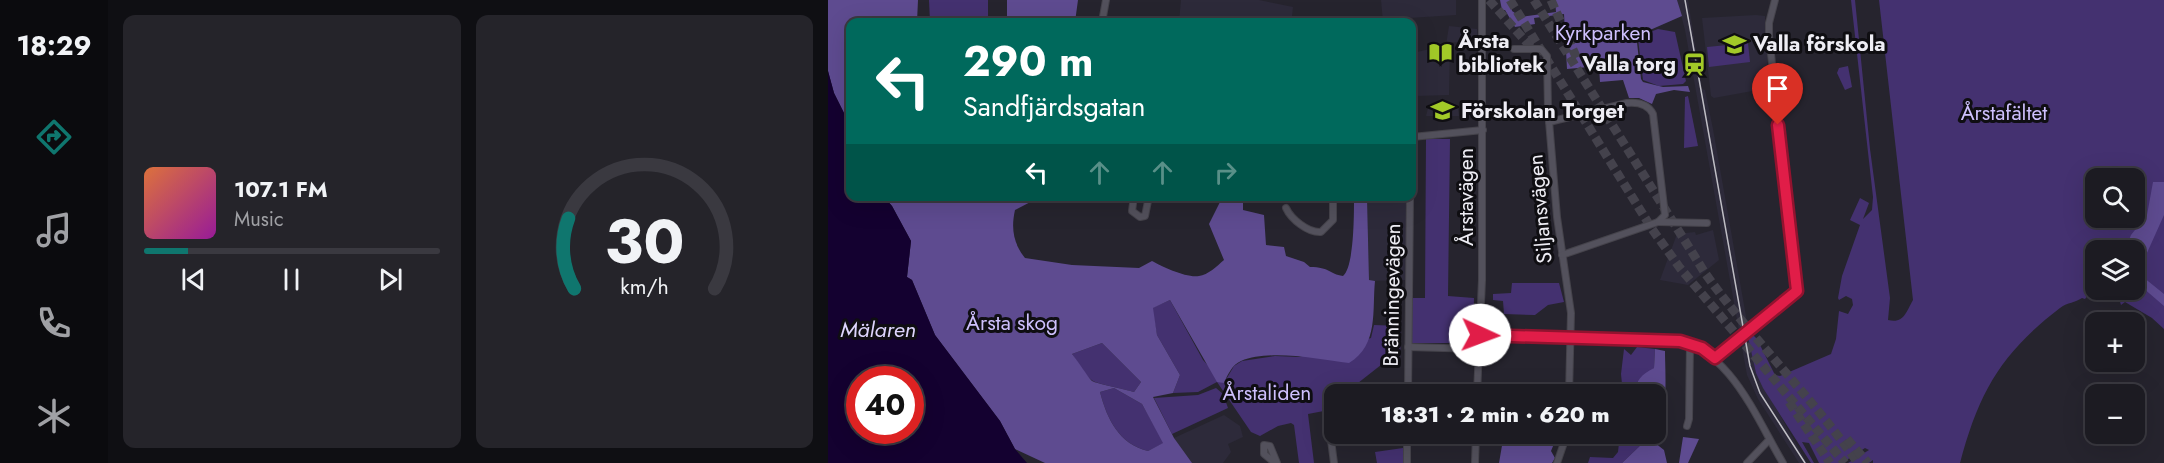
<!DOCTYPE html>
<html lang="en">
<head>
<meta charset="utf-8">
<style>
	:root { --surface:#1c1b22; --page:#25242a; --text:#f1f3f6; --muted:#a0a1a5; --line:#3a3940; --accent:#0f766e }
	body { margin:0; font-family:Jost,sans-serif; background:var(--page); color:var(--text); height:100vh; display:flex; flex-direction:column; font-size:22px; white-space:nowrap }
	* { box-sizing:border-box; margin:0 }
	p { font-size:20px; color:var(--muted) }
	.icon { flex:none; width:33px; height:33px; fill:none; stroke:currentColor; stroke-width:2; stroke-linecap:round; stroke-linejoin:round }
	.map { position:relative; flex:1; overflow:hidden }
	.side { display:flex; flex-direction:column; gap:15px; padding:15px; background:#0f0f13; width:720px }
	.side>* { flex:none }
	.guide { position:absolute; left:18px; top:18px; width:570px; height:183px; border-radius:12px; box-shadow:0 6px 24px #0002,0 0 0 2px var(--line); background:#00695c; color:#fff; overflow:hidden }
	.buttons { position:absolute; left:1257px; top:168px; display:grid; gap:12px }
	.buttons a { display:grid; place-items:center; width:60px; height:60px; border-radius:12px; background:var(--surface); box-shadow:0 6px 24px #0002,0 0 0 2px var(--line); font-size:30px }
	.speed { position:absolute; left:18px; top:366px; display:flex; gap:12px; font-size:30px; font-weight:700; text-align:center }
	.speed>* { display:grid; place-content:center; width:78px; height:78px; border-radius:50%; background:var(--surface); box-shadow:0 6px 24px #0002,0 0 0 2px var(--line); line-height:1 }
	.speed .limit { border:9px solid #d22; background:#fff; color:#111 }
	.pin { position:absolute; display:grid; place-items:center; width:51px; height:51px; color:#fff; margin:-62px -26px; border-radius:50% 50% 50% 0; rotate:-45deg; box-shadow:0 0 6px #0007 }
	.pin .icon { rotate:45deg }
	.me { position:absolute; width:66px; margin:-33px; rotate:92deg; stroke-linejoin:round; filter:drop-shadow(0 0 4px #0008) }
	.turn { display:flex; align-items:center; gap:21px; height:126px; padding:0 18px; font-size:27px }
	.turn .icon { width:78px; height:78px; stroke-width:2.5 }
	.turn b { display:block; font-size:42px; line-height:51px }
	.lanes { display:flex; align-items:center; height:57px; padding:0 18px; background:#0003; justify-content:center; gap:30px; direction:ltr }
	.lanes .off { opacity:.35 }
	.side .card { flex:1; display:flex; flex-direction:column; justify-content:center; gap:9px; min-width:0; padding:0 21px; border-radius:12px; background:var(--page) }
	.side .dial { align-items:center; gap:0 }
	.dial svg { height:156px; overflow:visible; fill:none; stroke:var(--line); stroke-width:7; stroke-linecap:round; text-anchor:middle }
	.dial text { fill:var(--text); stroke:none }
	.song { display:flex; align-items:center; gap:18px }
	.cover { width:72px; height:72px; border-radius:9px; background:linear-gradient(135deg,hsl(20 70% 55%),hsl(300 70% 35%)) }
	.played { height:6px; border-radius:3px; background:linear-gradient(90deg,var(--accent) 15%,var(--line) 15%) }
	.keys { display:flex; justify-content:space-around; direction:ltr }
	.side .tiles { flex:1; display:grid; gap:15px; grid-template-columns:repeat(2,1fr) }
	.trip { position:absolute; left:496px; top:384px; width:342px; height:60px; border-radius:12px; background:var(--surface); box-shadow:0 6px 24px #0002,0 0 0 2px var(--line); font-weight:800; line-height:60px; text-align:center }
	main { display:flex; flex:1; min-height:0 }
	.dock { display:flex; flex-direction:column; width:108px; justify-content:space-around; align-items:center; background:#0b0b0e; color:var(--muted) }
	.dock .icon { width:42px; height:42px }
	.dock .current { color:var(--accent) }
	.dock b { font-size:27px; color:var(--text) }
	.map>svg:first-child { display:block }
</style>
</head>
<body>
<main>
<nav class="dock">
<b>18:29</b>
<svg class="icon current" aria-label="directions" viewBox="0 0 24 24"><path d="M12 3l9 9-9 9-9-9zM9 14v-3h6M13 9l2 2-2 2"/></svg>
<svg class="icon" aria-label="music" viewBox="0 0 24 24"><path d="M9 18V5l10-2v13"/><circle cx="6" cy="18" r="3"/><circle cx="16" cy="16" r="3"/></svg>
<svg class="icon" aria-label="phone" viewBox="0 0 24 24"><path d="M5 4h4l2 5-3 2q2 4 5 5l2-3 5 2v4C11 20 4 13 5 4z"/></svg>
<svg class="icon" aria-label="climate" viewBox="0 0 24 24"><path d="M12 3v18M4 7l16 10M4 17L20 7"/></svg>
</nav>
<section class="side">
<div class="tiles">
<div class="card">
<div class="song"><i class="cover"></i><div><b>107.1 FM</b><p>Music</p></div></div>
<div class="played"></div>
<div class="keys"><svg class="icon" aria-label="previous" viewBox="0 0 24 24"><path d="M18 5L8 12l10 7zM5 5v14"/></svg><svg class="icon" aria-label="pause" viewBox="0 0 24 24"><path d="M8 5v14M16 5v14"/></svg><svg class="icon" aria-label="next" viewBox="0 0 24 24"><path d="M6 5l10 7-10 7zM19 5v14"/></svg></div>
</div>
<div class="card dial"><svg viewBox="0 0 100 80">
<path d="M14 69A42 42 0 1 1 86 69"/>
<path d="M14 69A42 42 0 0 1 11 33" stroke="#0f766e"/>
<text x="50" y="56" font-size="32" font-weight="700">30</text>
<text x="50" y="72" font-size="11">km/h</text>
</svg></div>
</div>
</section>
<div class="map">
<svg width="1336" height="463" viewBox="0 0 1336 463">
	<rect width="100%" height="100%" fill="#26242e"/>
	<g fill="#2d2a3a">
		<polygon points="353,0 431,0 465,7 464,16 480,19 480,22 351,22"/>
		<polygon points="553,0 628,0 628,15 581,18 579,22 555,22"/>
		<polygon points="849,0 860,0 874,89 877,90 885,129 928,373 979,463 971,463 930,399 919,375 857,30"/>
		<polygon points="928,15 937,16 941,88 886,98 883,96 874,18"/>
		<polygon points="621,26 649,29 650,44 622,42 621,95 588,96 584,75 584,49 585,53 618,45"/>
		<polygon points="601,104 611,104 611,107 625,105 625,109 630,109 631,116 598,116"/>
		<polygon points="539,197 581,197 580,280 541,281"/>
		<polygon points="885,230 891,260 860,285 832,280 849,234 867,232 868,235"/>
		<polygon points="396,415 412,426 415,437 400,444 403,452 395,463 362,463 346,438"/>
	</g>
	<g fill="#443170" fill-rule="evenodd">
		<polygon points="101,0 160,0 160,22 102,22"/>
		<path d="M1023,0h4l15,149 20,149 -2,22c16,4 18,-8 25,-20l-34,-300h285v329l-12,-11 -27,-16 -4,3 -3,-10 -17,-3 -9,2 -2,3 -2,-2 -3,4 -3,-1c-7,5 -14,4 -22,10 -59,45 -81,84 -100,155h-87v-3l-4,3h-21l21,-13 -4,-2 -23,15h-23l-10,-20 -7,-1 12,21h-3l-48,-75 -7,-15 -8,-36 5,-2 4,4 18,36 5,1 51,-22 5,-15 3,-28 9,3 5,-9 -1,-6 -6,-3 -7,4 -1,-2 4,-22 18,-51 -10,-5 10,-22 9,5 -6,16 9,-9 1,-13zM1268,178h38v40h-38zM1268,250h38v40h-38z"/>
		<polygon points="830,29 847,32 858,81 855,84 831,86 815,80 810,39 811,36"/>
		<polygon points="920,43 922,62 881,67 879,47"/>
		<polygon points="1020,66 1024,87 1017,90 1009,73 1011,68"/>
		<polygon points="860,96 870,146 856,148 857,97"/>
		<polygon points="598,139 622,139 620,296 646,298 645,332 633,334 633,343 583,343 584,298 597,298"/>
		<polygon points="684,283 731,283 736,302 720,305 707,315 676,314 675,301 665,300 665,294 683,293"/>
		<polygon points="342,300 375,360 396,383 406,366 414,361 447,356 471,357 543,338 546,325 573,326 572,361 558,361 516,394 507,394 507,401 502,405 501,410 480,414 486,463 471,463 466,425 463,423 450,426 432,436 423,432 389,382 370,392 345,393 352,375 329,335 324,308"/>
		<path d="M274,343l39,39 -7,10c-9,-3 -37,-8 -41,-11 -9,-6 -15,-19 -21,-27z"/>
		<polygon points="809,347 827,349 826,368 808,383 806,394 795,394 793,374 796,349 803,355"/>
		<path d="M286,388l28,16 22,39 -16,8c-29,-7 -41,-32 -48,-59z"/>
		<polygon points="388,388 395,394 400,408 344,434 326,398 370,395"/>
		<polygon points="792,434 819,434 818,440 794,463 760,463 762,457 785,458 790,452"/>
		<polygon points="575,448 576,463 549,463 547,452"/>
	</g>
	<g fill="#5e4b90" fill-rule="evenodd">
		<polygon points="0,0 90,0 89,22 22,22 22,125 6,93 0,71"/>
		<polygon points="179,0 250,0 247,22 164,22 164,19 179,17"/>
		<polygon points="672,0 687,0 683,5 684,11 693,17 728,12 727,0 849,0 854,16 822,30 808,33 813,79 815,82 835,87 860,86 862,92 846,90 828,94 824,104 811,98 801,98 795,80 772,82 771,66 739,69 736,14 706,18 707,24 687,27 677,10 674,10"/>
		<polygon points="1325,182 1336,182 1336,215 1310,273 1336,294 1336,306 1307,281 1306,250 1297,250 1303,235 1319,215"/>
		<path d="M395,196l20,1v13l21,5 2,30 18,2 2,9 18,6 6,5c20,0 19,7 33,9 11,-9 11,-60 11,-76l4,-3h9l2,83 6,1c-3,29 4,64 -26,82 -31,-4 -79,-14 -108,-2 -9,4 -13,13 -17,22l-7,-1 -47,-82 -17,8 4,27 23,40 -7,18 -20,4 21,41 18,25h-147l-30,-14 -15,-28 -65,-86 -23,-55 -5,-3 4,-36 -19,-35 -8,-9h156l-25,13c-4,18 -2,33 10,48l47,7 67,3 13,-7c11,6 34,17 47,15 9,-1 18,-10 25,-16l-15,-36zM274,343l39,39 -7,10c-9,-3 -37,-8 -42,-11 -5,-5 -14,-20 -20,-27zM286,388l28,16 21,39 -15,8c-29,-7 -41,-32 -48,-59z"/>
		<path d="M827,349l10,2c0,21 4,64 -9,80v-37h-22c2,-14 7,-19 20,-26z"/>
		<polygon points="676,434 730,434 723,451 727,458 724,463 671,463"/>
		<polygon points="819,434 827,434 827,443 836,450 839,463 794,463 818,440"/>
		<polygon points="855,437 871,439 860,463 851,463"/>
	</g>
	<path fill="#140130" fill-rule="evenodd" d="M0,71l6,22 16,32v71l34,1 8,9 19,35 -4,36 5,3 23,55 65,86 15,28 12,14h-199zM32,380h50v50h-50z"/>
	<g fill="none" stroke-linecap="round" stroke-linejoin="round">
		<g stroke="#44424c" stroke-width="9" stroke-dasharray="9 4.5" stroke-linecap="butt">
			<polyline points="661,0 709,54"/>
			<polyline points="682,0 824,229 852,268 1017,463"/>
			<path d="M706,0l171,273c47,66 106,123 153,190"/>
			<polyline points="723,0 750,61"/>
			<polyline points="961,402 1002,463"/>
			<polyline points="1019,439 1040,463"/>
		</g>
		<defs>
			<g id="minor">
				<polyline points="274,22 278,0"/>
				<polyline points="686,49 713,49 719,56 720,109 729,217 743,313 741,394"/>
				<path d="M721,122l78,-19c11,-1 21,1 26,11l12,101 -7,7 -96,33"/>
				<polyline points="584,137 655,130"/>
				<polyline points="306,196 304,211 312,217 317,216 321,196"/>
				<path d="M458,208c5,11 22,25 35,24l12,-12v-24"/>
				<polyline points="830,222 879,223"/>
				<path d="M652,335l190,5c59,5 86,78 113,123"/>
				<polyline points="580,347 651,349"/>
				<polyline points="887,358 969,291 941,36 941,23 947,0"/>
				<polyline points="580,394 582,196"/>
				<polyline points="649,394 654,280 654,0"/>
				<polyline points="500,417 506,463"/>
				<polyline points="859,426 861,419 862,343"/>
				<polyline points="579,434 579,463"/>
				<polyline points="447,463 436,454 436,445 442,446 449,463"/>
				<polyline points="647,463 648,434"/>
				<polyline points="729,463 739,434"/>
				<polyline points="919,463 941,440"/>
			</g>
		</defs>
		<use href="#minor" stroke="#45434b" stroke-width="8"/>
		<use href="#minor" stroke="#53515c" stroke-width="6"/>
		<polyline stroke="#bfbec5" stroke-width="1.5" points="857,0 922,366 932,393 977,463"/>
	</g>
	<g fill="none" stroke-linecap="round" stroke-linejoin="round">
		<defs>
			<polyline id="route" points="652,335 852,341 874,348 887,358 969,291 950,125"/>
		</defs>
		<use href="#route" stroke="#92132f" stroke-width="15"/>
		<use href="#route" stroke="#e11d48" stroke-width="10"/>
	</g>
	<defs>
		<symbol id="school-bare" viewBox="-9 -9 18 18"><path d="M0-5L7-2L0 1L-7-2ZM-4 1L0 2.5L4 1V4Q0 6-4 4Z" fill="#a2c928" stroke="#0f0e12" stroke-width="2.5" paint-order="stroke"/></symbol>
		<symbol id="library-bare" viewBox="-9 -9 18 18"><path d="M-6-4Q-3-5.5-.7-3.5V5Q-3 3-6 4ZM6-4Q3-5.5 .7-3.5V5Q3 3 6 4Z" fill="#a2c928" stroke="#0f0e12" stroke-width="2.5" paint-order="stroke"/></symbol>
		<symbol id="station-bare" viewBox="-9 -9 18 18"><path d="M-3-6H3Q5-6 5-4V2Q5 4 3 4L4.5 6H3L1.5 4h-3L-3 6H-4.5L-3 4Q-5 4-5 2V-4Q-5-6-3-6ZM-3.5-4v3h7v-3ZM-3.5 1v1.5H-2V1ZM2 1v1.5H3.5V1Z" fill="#a2c928" stroke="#0f0e12" stroke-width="2.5" paint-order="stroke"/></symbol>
	</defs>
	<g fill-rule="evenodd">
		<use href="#school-bare" x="890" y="28" width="33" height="33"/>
		<use href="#library-bare" x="596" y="36" width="33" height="33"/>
		<use href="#station-bare" x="850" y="48" width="33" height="33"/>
		<use href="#school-bare" x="598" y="94" width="33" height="33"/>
	</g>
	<g text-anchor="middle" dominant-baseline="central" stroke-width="6" stroke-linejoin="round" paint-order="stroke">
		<g font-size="21" fill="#cec0fd" stroke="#0f0e12">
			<text x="775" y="33">Kyrkparken</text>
			<text x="1176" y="113">Årstafältet</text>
			<text x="184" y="323">Årsta skog</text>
			<text x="439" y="393">Årstaliden</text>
		</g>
		<g font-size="21" font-weight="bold" fill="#eeedf4" stroke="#0f0e12" text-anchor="start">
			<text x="630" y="41">Årsta<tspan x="630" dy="24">bibliotek</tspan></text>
			<text x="925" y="44">Valla förskola</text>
			<text x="848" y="64" text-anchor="end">Valla torg</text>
			<text x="633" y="111">Förskolan Torget</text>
		</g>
		<g font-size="21" fill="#eeedf4" stroke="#0f0e12">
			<text transform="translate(638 197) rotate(-90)">Årstavägen</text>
			<text transform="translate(712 209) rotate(-95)">Siljansvägen</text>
			<text transform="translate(564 295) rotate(-89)">Bränningevägen</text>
		</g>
		<g font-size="22" font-style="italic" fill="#ded5fe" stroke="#0f0e12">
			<text x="50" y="329">Mälaren</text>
		</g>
	</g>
</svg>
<div class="buttons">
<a><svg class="icon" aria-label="search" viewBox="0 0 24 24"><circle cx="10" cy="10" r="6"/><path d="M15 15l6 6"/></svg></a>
<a><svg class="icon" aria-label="layers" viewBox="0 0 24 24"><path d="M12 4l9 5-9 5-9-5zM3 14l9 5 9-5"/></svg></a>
<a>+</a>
<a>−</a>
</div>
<div class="speed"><div class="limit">40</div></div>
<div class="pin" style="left:950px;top:125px;background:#d93025"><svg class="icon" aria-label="arrive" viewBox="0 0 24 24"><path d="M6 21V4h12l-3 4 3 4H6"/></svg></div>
<svg class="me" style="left:652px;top:335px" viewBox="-20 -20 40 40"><circle r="19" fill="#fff"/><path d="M0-13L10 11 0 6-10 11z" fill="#e11d48"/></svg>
<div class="trip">18:31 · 2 min · 620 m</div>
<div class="guide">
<div class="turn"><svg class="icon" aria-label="left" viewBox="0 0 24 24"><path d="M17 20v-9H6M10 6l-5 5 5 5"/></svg><div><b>290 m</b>Sandfjärdsgatan</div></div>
<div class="lanes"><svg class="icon" aria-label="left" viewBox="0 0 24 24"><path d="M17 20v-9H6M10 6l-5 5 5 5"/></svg><svg class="icon off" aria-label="ahead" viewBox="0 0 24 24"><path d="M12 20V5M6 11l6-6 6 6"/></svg><svg class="icon off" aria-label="ahead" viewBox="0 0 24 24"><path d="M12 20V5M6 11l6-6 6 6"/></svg><svg class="icon off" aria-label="right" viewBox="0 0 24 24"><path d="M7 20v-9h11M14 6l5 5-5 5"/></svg></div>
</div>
</div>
</main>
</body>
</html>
